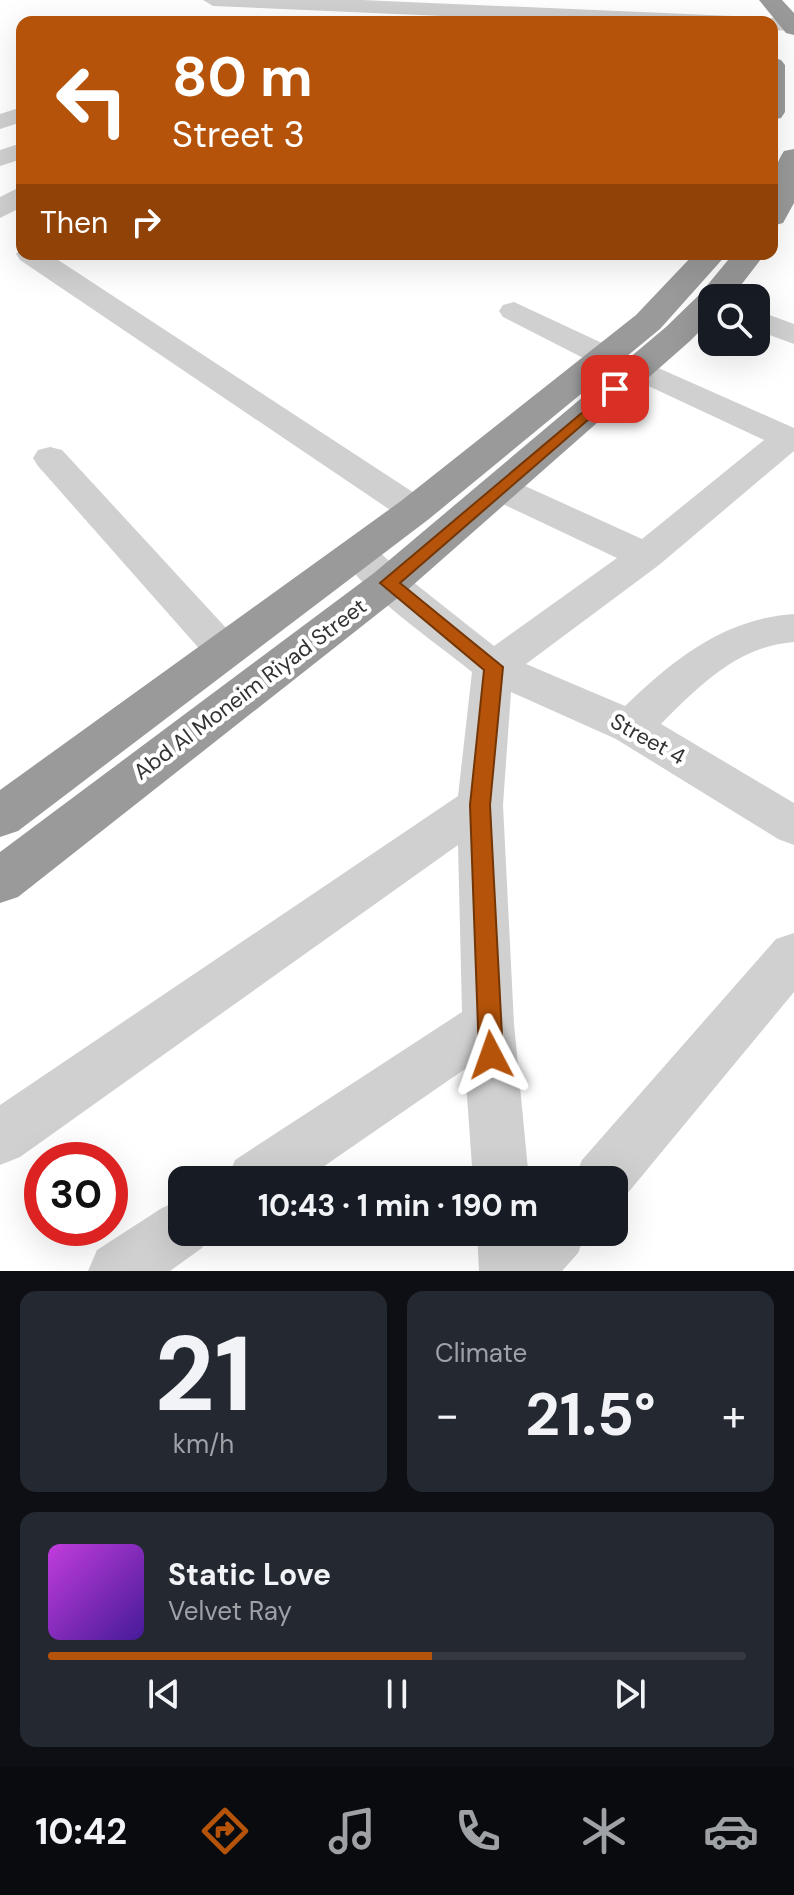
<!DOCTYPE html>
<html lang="en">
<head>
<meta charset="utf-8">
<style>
	:root { --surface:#171b24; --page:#242831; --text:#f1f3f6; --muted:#9ea1a6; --line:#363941; --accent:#b45309 }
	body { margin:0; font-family:"DM Sans",sans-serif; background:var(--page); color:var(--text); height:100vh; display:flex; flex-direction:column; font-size:30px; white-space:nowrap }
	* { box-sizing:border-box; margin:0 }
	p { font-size:26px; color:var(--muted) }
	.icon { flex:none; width:44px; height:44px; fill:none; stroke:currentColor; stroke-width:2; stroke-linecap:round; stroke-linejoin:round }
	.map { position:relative; height:1271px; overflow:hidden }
	.side { display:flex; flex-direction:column; gap:20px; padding:20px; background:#0d0f14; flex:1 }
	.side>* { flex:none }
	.guide { position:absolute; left:16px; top:16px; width:762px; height:244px; border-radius:16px; box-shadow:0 8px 32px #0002; background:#b45309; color:#fff; overflow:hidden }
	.controls { position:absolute; left:698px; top:284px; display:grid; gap:16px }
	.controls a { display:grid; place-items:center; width:72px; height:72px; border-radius:16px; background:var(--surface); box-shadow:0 8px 32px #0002; font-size:40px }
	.speed { position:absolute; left:24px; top:1142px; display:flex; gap:16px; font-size:40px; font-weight:700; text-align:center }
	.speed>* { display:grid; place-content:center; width:104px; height:104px; border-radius:50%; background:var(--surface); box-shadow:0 8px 32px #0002; line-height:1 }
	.speed .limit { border:12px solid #d22; background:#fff; color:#111 }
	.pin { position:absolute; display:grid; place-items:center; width:68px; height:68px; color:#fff; margin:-34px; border-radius:16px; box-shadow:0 4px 12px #0006 }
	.me { position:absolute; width:88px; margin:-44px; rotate:356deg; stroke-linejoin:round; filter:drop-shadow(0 0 6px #0008) }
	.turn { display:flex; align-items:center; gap:28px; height:168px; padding:0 24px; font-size:36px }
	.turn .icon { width:104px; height:104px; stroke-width:2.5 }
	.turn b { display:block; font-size:56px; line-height:68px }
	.then { display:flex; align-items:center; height:76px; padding:0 24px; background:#0003; gap:16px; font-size:30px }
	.big { font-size:60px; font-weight:700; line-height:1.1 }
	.side .widget { flex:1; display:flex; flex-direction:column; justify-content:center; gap:12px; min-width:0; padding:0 28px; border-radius:16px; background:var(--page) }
	.side .dial { align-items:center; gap:0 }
	.dial b { font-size:104px; line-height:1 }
	.song { display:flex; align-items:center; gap:24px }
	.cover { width:96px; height:96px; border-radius:12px; background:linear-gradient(135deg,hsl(290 70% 55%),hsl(260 70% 35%)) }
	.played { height:8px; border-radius:4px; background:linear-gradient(90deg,var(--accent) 55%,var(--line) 55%) }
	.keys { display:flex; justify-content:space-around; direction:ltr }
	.heat { display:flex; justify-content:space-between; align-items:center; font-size:44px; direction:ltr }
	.side .tiles { flex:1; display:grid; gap:20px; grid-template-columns:1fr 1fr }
	.widget:last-child { grid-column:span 2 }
	.trip { position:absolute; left:168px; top:1166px; width:460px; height:80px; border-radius:16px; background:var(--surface); box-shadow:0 8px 32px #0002; font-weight:700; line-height:80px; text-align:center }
	.menu { display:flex; height:128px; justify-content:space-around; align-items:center; background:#090b0e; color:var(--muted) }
	.menu .icon { width:56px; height:56px }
	.menu .on { color:var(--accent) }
	.menu b { font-size:36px; color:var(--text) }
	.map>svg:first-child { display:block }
</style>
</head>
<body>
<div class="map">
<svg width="794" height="1271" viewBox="0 0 794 1271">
	<rect width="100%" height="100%" fill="#fff"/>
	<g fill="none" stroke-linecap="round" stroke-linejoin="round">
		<g fill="#d0d0d0" fill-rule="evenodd">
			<polygon points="203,0 362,0 733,16 744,22 582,22 213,6"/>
			<polygon points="772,18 794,19 794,31 772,30 772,22 763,22"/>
			<polygon points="22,107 22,122 0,129 0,114"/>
			<polygon points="22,143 22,159 0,166 0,150"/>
			<polygon points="22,186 22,207 0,218 0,197"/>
			<polygon points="22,247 22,254 49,254 428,502 433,510 428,518 415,522 402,518 20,260 16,254"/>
			<polygon points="514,302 617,350 622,357 617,364 606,366 595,364 503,317 499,311 503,305"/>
			<polygon points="756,310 794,324 794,344 756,330"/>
			<path d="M638,359l156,69v23l-135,114 -133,99 99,42c49,-47 98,-87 169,-92v28c-56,4 -95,44 -133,82l133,79v42l-16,-6 -162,-100 -105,-47 -8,113 11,219 15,156h-56l-8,-111 -161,111h-77l8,-20 227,-148 -4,-167 -438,312 -20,8v-60l458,-309 14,-124c-38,-31 -107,-77 -132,-118l6,-9 13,-4 13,4 31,29 91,72 123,-88 -129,-61 -5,-8 5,-8 13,-3 13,3 128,58 122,-99 -137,-64 -5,-7 5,-7z"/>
			<polygon points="50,447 62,450 239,642 245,652 239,662 225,667 211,662 38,466 33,458 38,450"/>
			<polygon points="794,933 794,992 622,1200 614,1203 614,1180 574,1180 582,1160 776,939"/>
			<polygon points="182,1199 182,1232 209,1232 202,1248 170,1271 88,1271 97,1250 162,1208"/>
			<polygon points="477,1232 586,1232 578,1253 562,1271 479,1271"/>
		</g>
		<g fill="#9a9a9a" fill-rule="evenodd">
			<polygon points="759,0 782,0 794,13 794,35 786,33"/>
			<polygon points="772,57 781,60 785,65 785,112 781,118 772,120"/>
			<path d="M794,149v54l-11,20 -11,3c0,-25 -3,-53 12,-75z"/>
			<polygon points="694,254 727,254 660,329 429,519 18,831 0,837 0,790 401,501 636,315"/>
			<polygon points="733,254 765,254 731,298 712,298 712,319 690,341 404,593 18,897 0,903 0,852 374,573 666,327 700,294"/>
		</g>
	</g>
	<polygon fill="#b45309" stroke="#753606" stroke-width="2" points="615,385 622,389 620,392 400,583 503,667 490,805 503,1055 499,1063 491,1067 483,1063 479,1055 470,805 484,670 380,583"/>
	<g text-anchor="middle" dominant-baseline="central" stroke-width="8" stroke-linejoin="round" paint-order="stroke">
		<g font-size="22" fill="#333" stroke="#fff">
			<text transform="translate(250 689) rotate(-37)">Abd Al Moneim Riyad Street</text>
			<text transform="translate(648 739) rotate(29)">Street 4</text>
		</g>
	</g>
</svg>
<div class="controls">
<a><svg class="icon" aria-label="search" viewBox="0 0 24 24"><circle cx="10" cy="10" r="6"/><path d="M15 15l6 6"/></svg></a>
</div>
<div class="speed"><div class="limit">30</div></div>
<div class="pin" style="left:615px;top:389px;background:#d93025"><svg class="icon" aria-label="arrive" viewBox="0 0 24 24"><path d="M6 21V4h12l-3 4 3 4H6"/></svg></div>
<svg class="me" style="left:491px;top:1055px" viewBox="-20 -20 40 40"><path d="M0-17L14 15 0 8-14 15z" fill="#b45309" stroke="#fff" stroke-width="4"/></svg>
<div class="trip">10:43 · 1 min · 190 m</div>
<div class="guide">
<div class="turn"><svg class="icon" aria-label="left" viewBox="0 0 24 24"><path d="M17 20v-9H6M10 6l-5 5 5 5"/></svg><div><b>80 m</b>Street 3</div></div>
<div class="then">Then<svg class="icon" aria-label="right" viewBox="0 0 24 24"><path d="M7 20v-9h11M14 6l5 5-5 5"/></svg></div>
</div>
</div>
<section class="side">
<div class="tiles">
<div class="widget dial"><b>21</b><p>km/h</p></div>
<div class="widget"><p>Climate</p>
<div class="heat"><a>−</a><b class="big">21.5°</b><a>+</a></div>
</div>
<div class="widget">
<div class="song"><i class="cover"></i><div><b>Static Love</b><p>Velvet Ray</p></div></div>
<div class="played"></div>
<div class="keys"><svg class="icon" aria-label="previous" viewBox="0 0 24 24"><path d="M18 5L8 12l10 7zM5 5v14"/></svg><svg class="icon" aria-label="pause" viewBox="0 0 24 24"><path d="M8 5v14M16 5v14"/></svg><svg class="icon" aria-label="next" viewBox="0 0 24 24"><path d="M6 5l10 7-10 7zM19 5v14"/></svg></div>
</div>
</div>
</section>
<nav class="menu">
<b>10:42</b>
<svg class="icon on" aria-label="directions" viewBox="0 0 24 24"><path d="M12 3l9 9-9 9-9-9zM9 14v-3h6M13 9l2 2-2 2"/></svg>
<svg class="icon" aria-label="music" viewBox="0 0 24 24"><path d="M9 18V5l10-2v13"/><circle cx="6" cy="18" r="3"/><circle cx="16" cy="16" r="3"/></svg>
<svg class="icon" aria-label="phone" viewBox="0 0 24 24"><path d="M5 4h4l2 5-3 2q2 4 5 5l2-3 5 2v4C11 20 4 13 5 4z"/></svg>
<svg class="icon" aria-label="climate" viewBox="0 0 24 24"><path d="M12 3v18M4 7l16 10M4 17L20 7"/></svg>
<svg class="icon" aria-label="car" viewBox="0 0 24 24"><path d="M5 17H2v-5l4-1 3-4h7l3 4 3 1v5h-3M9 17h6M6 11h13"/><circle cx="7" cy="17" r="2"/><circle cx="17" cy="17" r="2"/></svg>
</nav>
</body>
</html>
